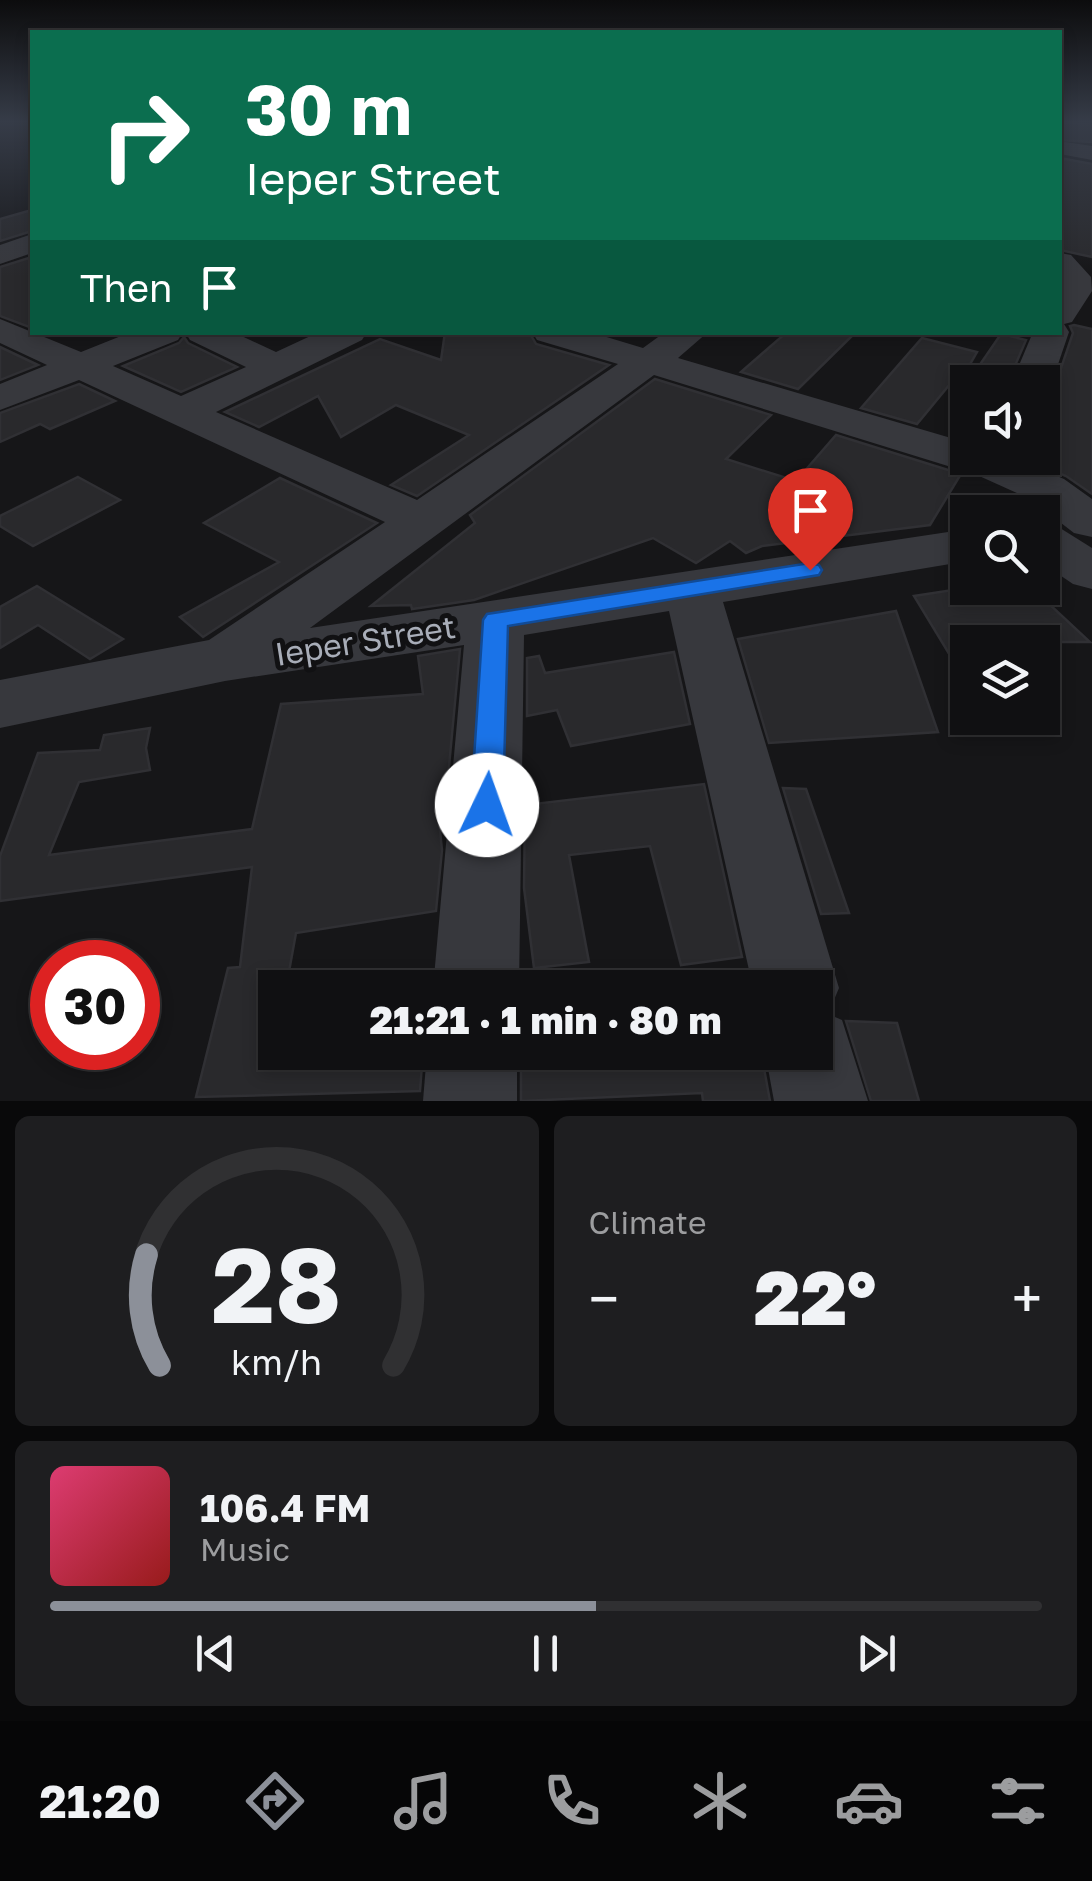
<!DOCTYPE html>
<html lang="en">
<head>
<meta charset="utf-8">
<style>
	:root { --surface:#101012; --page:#1e1e20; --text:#f1f3f6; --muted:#9c9d9f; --line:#303032; --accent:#8c9099 }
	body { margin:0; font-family:"Golos Text",sans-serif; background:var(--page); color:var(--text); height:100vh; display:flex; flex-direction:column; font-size:38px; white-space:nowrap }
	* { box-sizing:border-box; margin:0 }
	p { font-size:32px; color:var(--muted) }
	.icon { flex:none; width:55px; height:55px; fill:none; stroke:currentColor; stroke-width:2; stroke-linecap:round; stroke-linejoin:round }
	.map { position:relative; height:1101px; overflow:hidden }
	.drawer { display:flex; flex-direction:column; gap:15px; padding:15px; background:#09090a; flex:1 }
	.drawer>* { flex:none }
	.banner { position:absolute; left:30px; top:30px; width:1032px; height:305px; border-radius:0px; box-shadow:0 5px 15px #0003,0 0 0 2px var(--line); background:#0b6e4f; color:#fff; overflow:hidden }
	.tools { position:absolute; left:950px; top:365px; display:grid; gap:20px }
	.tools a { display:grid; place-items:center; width:110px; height:110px; border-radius:0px; background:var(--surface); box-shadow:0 5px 15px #0003,0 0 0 2px var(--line); font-size:50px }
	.speed { position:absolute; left:30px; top:940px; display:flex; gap:20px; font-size:50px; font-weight:700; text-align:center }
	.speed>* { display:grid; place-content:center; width:130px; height:130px; border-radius:50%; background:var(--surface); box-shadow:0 5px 15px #0003,0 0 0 2px var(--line); line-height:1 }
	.speed .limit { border:15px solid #d22; background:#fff; color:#111 }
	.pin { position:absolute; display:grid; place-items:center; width:85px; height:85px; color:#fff; margin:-102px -42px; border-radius:50% 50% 50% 0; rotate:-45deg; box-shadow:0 0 10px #0007 }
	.pin .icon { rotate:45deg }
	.me { position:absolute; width:110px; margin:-55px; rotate:3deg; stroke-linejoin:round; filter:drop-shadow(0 0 8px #0008) }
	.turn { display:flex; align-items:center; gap:35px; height:210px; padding:0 50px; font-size:45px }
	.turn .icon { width:130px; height:130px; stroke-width:2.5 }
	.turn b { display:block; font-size:70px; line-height:85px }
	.then { display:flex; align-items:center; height:95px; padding:0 50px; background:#0003; gap:20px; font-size:38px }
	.big { font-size:75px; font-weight:800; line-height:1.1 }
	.drawer .tile { flex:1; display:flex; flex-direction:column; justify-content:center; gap:15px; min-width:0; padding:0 35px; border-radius:15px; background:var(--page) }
	.drawer .dial { align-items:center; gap:0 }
	.dial svg { height:260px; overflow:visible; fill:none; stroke:var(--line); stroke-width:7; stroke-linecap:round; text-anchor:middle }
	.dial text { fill:var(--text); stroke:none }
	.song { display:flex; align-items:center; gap:30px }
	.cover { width:120px; height:120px; border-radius:15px; background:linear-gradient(135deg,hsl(340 70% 55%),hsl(0 70% 35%)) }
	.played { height:10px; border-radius:5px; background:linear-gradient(90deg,var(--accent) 55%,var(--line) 55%) }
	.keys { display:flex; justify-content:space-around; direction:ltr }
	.heat { display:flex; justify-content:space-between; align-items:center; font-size:55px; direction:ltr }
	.drawer .tiles { flex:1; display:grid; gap:15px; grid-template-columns:1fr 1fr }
	.tile:last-child { grid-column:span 2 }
	.trip { position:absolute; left:258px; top:970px; width:575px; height:100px; border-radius:0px; background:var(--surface); box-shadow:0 5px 15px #0003,0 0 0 2px var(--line); font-weight:800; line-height:100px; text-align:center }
	.tabs { display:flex; height:160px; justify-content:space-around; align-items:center; background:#060607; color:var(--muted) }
	.tabs .icon { width:70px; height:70px }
	.tabs .current { color:var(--accent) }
	.tabs b { font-size:45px; color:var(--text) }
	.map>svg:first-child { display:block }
</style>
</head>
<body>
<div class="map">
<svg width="1092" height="1101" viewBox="0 0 1092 1101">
	<rect width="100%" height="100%" fill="#161618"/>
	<g fill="#29292c" stroke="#303034" stroke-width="2.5">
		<polygon points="1060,122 1092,125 1092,142 1060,140"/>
		<polygon points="1060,158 1092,164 1092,257 1060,250 1060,164 1065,159"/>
		<polygon points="32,210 32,231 0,241 0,219"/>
		<polygon points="32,257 32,328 0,316 0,267"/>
		<polygon points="1074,325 1092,329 1092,494 1066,476 1042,466 1042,395 1056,383 1073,333 1070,326"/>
		<polygon points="445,332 529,332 536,344 609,365 417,496 391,485 469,435 396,405 341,437 318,396 259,427 225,412 380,339 441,360"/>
		<polygon points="787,332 856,332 798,389 741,372"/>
		<polygon points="1001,334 1026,340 1008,382 968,382"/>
		<polygon points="184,337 188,343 237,367 181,392 123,366 179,343"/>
		<polygon points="922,338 977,352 961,380 955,378 917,424 861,408"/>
		<polygon points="0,347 38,365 0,380"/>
		<polygon points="655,379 771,415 726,459 796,481 836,435 961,474 930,525 762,546 746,553 730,541 696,563 653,538 474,600 412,609 411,605 371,606 475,523 470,515"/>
		<polygon points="79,384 115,401 50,429 40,424 0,442 0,413"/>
		<polygon points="78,477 120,500 33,546 0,526 0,516"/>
		<polygon points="280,478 377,523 203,637 180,617 279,562 204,523"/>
		<polygon points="37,586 123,639 90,659 38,625 0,648 0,607"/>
		<polygon points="966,588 1032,588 1090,642 968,642 968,685 914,596"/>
		<polygon points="896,611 938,732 769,743 738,639"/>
		<polygon points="460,649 445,809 438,811 442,850 436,911 296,933 286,988 275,988 275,1052 423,1052 420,1091 196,1097 228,968 240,967 252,867 0,901 0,856 38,753 100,750 104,735 150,728 146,748 150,770 79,782 49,855 252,829 281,704 423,694 418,656"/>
		<polygon points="674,652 690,724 571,746 557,710 527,716 527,658 539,656 545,673"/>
		<polygon points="704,784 742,957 681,965 650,846 569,855 589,962 534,968 524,888 525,805"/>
		<polygon points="783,788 806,789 849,913 821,914"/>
		<polygon points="846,1021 897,1023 919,1101 871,1101"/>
		<polygon points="521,1052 761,1052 770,1101 703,1101 702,1093 521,1101"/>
	</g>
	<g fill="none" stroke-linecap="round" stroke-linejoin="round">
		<g fill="#37383d" fill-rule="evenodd">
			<polygon points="1065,142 1092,146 1092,160 1060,154 1060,144"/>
			<polygon points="32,234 32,253 0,264 0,245"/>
			<polygon points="1060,253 1071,255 1091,277 1092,291 1072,322 1064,324 1069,332 1052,382 1042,391 1042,382 1012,382 1033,332 1060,332 1063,285"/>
			<polygon points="0,319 81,352 131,332 183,332 178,340 113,366 181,396 246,367 190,340 185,332 233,332 276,352 319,332 367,332 362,340 216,412 417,500 618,364 537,340 532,332 590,332 643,348 665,332 708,332 678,358 968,443 968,458 1015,458 1064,479 1092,499 1092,537 1074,533 1030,499 977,475 654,375 310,628 968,529 968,561 723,602 839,988 828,1014 842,1020 868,1101 774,1101 765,1052 815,1052 815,988 753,988 669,611 524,635 519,988 433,988 464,645 225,681 0,728 0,680 209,640 385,522 79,380 0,410 0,384 47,365 0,343"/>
			<polygon points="1042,523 1060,528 1092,548 1092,589 1073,584 1042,563"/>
			<polygon points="427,1052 517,1052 517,1101 423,1101"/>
		</g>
	</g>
	<linearGradient id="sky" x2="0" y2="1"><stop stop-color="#0c0c0d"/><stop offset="0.44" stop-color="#363c48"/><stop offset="1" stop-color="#363c48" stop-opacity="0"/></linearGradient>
	<rect width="1092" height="276" fill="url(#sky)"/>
	<polygon fill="#1a73e8" stroke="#114b97" stroke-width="2.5" points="810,563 819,565 822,570 819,575 508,626 503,805 498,815 487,818 476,815 471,805 483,620 487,614"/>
	<g text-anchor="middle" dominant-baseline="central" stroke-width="10" stroke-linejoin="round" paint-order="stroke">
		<g font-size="32" fill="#a8adb8" stroke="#111113">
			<text transform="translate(365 640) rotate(-9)">Ieper Street</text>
		</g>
	</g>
</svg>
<div class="tools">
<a><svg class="icon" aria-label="sound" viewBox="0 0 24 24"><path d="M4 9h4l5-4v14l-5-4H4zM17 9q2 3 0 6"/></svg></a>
<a><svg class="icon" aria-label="search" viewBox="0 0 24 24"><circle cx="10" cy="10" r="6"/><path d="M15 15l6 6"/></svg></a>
<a><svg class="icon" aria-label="layers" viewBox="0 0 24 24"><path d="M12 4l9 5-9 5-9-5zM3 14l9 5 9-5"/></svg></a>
</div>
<div class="speed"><div class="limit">30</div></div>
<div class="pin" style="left:810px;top:570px;background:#d93025"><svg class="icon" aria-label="arrive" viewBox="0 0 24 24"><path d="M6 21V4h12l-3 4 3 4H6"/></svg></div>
<svg class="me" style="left:487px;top:805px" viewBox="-20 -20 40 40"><circle r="19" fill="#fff"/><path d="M0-13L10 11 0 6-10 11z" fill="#1a73e8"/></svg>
<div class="trip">21:21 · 1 min · 80 m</div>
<div class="banner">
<div class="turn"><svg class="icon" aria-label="right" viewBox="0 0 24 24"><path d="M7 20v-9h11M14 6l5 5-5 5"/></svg><div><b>30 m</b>Ieper Street</div></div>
<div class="then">Then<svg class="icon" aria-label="arrive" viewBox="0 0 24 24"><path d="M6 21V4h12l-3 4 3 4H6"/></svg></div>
</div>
</div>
<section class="drawer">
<div class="tiles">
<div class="tile dial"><svg viewBox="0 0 100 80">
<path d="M14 69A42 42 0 1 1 86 69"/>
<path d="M14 69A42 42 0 0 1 10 35" stroke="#8c9099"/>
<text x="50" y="56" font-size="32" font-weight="700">28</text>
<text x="50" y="72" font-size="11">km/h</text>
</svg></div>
<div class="tile"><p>Climate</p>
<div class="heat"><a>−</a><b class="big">22°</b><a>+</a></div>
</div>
<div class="tile">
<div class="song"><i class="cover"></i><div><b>106.4 FM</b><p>Music</p></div></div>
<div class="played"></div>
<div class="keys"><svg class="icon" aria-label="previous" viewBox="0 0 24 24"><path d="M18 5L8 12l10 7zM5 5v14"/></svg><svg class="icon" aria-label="pause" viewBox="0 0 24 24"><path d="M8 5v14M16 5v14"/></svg><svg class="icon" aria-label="next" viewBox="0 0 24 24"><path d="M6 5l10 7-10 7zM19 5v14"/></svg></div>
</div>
</div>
</section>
<nav class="tabs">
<b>21:20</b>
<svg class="icon current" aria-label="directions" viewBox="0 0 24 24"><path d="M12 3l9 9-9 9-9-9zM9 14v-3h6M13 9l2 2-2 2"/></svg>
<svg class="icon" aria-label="music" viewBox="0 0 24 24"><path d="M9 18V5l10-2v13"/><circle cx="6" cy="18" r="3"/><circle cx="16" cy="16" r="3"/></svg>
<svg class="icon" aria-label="phone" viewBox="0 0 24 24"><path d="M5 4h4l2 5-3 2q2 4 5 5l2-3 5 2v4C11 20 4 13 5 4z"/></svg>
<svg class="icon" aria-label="climate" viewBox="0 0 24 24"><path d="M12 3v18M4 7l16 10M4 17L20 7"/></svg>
<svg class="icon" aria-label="car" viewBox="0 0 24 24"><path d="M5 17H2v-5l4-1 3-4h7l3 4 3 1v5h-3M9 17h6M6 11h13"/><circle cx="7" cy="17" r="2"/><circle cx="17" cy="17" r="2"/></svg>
<svg class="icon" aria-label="filters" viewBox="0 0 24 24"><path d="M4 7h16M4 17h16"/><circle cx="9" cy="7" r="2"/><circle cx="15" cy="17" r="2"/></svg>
</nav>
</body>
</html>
